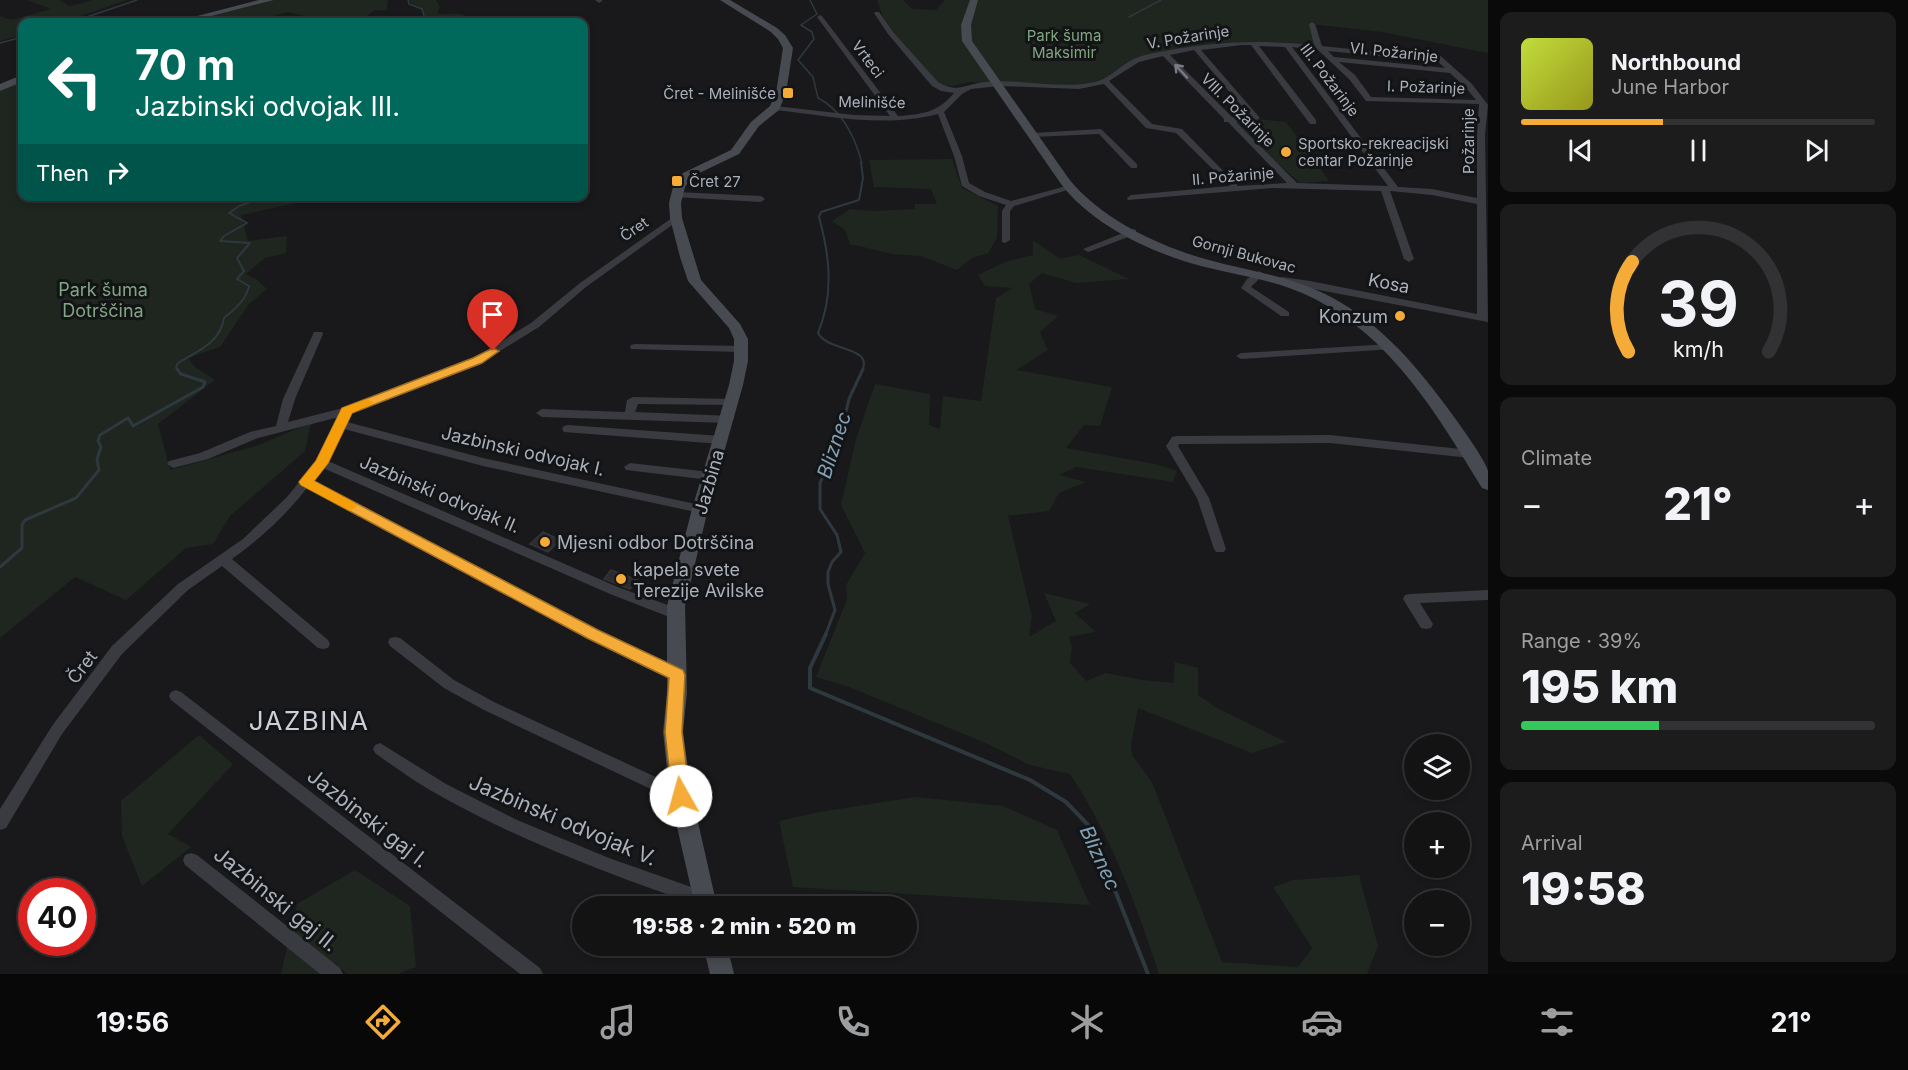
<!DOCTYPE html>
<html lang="en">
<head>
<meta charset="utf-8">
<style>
	:root { --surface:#131314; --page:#1c1c1d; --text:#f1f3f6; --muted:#9d9ea0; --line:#323234; --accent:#f4ab37 }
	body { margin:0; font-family:Inter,sans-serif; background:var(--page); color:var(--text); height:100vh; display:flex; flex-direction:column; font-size:22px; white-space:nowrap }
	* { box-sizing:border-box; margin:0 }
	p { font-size:20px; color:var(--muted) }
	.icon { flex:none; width:33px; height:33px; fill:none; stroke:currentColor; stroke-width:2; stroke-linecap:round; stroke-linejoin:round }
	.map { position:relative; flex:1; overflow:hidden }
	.sheet { display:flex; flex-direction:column; gap:12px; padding:12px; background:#0a0a0b; width:420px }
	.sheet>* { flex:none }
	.guide { position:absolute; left:18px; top:18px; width:570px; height:183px; border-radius:12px; box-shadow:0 3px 9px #0003,0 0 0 2px var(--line); background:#00695c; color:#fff; overflow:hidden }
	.buttons { position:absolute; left:1404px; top:734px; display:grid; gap:12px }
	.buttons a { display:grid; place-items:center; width:66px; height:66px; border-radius:50%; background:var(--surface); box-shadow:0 3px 9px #0003,0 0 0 2px var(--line); font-size:30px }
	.speed { position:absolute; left:18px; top:878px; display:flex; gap:12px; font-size:30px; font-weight:700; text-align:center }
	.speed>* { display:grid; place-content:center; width:78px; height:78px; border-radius:50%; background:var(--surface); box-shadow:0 3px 9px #0003,0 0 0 2px var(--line); line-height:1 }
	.speed .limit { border:9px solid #d22; background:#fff; color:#111 }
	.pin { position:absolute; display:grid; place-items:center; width:51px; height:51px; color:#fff; margin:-62px -26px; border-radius:50% 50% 50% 0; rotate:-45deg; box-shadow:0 0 6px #0007 }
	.pin .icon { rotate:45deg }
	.me { position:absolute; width:66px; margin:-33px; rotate:353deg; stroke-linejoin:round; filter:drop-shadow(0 0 4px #0008) }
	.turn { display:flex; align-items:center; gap:21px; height:126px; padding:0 18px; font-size:27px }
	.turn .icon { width:78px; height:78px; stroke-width:2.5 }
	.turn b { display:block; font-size:42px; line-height:51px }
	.then { display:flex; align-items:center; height:57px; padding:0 18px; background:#0003; gap:12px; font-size:22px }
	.big { font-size:45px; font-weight:800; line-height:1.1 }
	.sheet .tile { flex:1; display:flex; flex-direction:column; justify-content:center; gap:9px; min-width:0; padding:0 21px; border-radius:12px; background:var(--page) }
	.sheet .dial { align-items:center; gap:0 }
	.dial svg { height:156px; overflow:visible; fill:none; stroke:var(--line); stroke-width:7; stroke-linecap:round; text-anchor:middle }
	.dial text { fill:var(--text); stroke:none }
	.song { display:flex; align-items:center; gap:18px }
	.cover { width:72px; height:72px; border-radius:9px; background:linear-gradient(135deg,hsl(70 70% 55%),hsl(60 70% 35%)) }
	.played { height:6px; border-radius:3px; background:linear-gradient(90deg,var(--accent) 40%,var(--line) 40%) }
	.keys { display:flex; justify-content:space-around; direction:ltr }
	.heat { display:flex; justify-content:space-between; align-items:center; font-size:33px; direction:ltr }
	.charge { height:9px; border-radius:4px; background:linear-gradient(90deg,#34c759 39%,var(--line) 0) }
	.trip { position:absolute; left:572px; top:896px; width:345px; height:60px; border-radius:30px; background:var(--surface); box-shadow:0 3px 9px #0003,0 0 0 2px var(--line); font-weight:800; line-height:60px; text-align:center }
	.tabs { display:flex; height:96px; justify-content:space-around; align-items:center; background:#080808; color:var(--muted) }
	.tabs .icon { width:42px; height:42px }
	.tabs .on { color:var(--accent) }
	.tabs b { font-size:27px; color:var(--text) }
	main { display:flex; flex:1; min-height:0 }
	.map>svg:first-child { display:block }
</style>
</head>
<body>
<main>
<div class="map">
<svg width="1488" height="974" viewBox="0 0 1488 974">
	<rect width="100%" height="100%" fill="#19191b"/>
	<g fill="#1e261f">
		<polygon points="27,0 59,0 70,6 93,0 127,0 63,22 22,22 22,35 0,41 0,16 11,20 51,9"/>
		<polygon points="274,0 388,0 387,10 373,11 359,22 297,22 305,16 287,12 268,18 268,22 187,22"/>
		<path d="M407,0h29l4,7 -3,6c8,3 18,-1 27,2l1,7h-37l-5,-11z"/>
		<polygon points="877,0 903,0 912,9 936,10 945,0 1488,0 1488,53 1382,32 1310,24 1315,46 1222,44 1134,59 1107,78 1084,85 1062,86 969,82 953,86 939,85 886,26"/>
		<polygon points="22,81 22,196 324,197 241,215 248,241 287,236 286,253 265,258 246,274 256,279 267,289 249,304 220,347 188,358 195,367 215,380 158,424 170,470 256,446 311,423 305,451 230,516 213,544 186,548 126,600 75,577 0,638 0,91"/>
		<polygon points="1257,119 1286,122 1329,181 1300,183 1261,149 1263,147 1236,122"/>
		<polygon points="952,159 962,188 998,206 997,238 988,253 972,258 957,270 921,256 893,254 850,244 845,230 832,221 850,209 872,211 915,209 915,204 937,204 931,189 874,187 869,160"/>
		<path d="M1033,240l27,19 19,-4 50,24 -53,4 -34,-10 -13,11 6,25 23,7 -18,16 8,18 -32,20 96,17 -12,39 -16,-1 -18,23 89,16 22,7 -4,11 -97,-15 -17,8 27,7 -27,11 -10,18 -41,5 24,101 -3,20 27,-16 -12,-28 46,11 -15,9 21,19 -27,5 3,11 -2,15 16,18 20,-8 37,7 30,3 2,-21 23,6v27l17,12 71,35 -34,11 -114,-45 -7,37 1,10 20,27 70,180 76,5 14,-19 -39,-61 21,-7 65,-5 19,71 -11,28h-208c-23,-70 -48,-138 -89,-200l-40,-9 -42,-21 -139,-57 -33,-10 31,-78 -1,-14 19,-32 -24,-48 15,-66 19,-55 55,10 -1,31 11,4 3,-33 38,5 15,-103 17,-10 -28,-2 -7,-11 27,-13 28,-7z"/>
		<polygon points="199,735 233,764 168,834 191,847 142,886 122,836 121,801"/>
		<polygon points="916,797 1003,806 1057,830 1090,905 793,887 779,821 819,812"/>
		<polygon points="355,870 410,906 416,967 398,974 347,974 335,963 328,974 281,974 297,904"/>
	</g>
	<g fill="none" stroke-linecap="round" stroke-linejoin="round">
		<g stroke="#2e383f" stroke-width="1.5">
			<polyline points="408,0 409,4 422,9 426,22"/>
			<path d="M810,0l7,14 -16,11 11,7 2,7 -16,21 15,17 5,21c25,13 37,39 44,65"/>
			<polyline points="1129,17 1161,0"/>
			<polyline points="72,22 137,0"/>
			<polyline points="0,43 22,37"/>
		</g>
		<g stroke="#2e383f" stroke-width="2">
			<path d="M861,162l2,16 -4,22 -38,12 -2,5c11,40 15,77 -1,116 10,19 56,13 44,38"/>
			<path d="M179,371l-3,-4 2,-4c20,-12 42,-20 46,-45 11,-9 22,-18 25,-32l-12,-7 7,-8 -7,-13 13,-15 -30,-2 4,-5 23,-13 -18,-10 10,-7 30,-10"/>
		</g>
		<g stroke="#2e383f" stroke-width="3">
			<polyline points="0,567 22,548 22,525 25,520 76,498 99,470 97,459 101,447 98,441 100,435 128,418 133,426 203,387 205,382 181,374 177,369"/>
			<polyline points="825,636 835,610 828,584 828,572 832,562 841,552 837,535 820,509 820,483 838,445 849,399 863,369"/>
		</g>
		<polyline stroke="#2e383f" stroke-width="4" points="826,634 810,668 810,688 1030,780 1066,802 1090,827 1148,974"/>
	</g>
	<g fill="#2c2c2f" stroke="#323337" stroke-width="1.5">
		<polygon points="543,532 560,540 548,552 530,544"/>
		<polygon points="611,570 638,580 630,589 604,579"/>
	</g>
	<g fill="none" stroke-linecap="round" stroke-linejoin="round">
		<g fill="#393b40" fill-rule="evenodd">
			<polygon points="595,0 602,0 602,1 599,3"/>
			<path d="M875,12h4l14,20 45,50c21,12 26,2 47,0 36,-4 74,8 110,0 13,-3 23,-14 35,-21 10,-6 24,-8 35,-10 52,-10 97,-11 149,-6l-5,-21 3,-2 3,2 7,22 65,7 4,2 -4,2 -59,-6 6,6 111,11 -17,-15 7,-2 37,33 16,21 -3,30 3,187 -206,-39 -5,-3 5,-3 28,4 167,33v-110l-45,-9 -42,-4 24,68 -5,3 -5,-3 -23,-68 -108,-3 -145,12 -1,-2 4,-3 99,-9 -54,-53 -30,-5 -42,-44 -25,5 -79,-3 -29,3 -9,5 -18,18 18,44 7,27 16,9 26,9 59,-16 4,3 -60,18 -4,5v29l-5,3 -3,-1v-31l4,-6 -27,-9 -17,-10 -8,-30 -16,-42c-54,14 -109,2 -163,-4l-4,-2 4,-2 79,9 36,1 -73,-99 3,-2 2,1 76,100c25,-2 39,-3 56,-23l-13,-2 -9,-5 -44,-52 -14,-21zM1242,45h9l59,79h6v-4l-57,-74 26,1 103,139 -91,-3 -61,-61 20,-2 4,-2 -59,-68zM1292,47l26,3 31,29 17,22 113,3 -2,31v63l-45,-9 -34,-2zM1194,50l56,66 -18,1 -62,-62zM1163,56l61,63v3h4l59,61 -49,3 -56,-57 -30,-5 -43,-43 30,-19zM1339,62l111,11 16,15 10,12 -105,-3 -16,-22z"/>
			<polygon points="1101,129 1137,164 1137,168 1131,168 1099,134 1033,137 1029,135 1033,133"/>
			<polygon points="677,192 761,196 765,199 761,202 674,197 674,193"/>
			<path d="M676,215l3,1v4l-93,67 -47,40 -57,35 -131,51 -4,9 136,36 217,47 4,1 2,3 -2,3 -4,1 -217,-47 -139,-37 -16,32 292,127 62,22 2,4 -2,4h-10l-62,-24 -287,-126 -10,13 341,178 28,12 2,4 -2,4 -5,2 -33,-14 -337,-179c-21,27 -47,51 -75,71l96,81 2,4 -2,4 -5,1 -5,-1 -96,-82 -34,24 -66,64 -60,80 -56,94 -6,2v-21l52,-83 60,-80 66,-62 65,-45 44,-42 29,-36 23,-44 -81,21 -50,21 -35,9 -6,-4 2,-3 31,-8 50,-21 26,-6 7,-27 31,-67h8l1,2 -28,65 -7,23 55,-14 131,-50 57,-35 49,-40z"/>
			<polygon points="1133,229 1136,230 1136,234 1091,251 1088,252 1083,249"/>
			<polygon points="1259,271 1264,274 1251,287 1289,312 1289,316 1281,316 1241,288 1247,279"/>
			<polygon points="635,344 741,346 746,349 741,352 631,349 630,347 631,345"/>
			<polygon points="1390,344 1395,347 1394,349 1241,359 1236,356 1241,353"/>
			<polygon points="633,397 732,399 738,402 732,405 638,404 635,412 732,416 734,419 728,423 542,417 536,413 542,409 625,412 627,400"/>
			<polygon points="568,425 721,436 727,440 721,444 564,432 562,429 564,426"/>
			<polygon points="1330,435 1470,450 1476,454 1470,458 1330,443 1179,444 1178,446 1209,498 1226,549 1224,552 1216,552 1214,549 1197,498 1166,446 1172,437 1176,436"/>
			<polygon points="630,463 710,472 716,476 710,480 626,470 624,467"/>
			<polygon points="1488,590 1488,600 1420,603 1433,624 1431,628 1426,629 1421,628 1403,599 1405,595 1410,594"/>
			<polygon points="395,637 400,638 454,680 494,702 686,791 689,796 686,801 681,803 676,801 484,710 444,688 390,646 388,642 390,638"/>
			<polygon points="176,690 181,692 540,968 543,974 520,974 171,700 169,696 171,692"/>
			<path d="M380,743l66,41 71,36 92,38 102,36 2,6 -2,6h-11c-88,-31 -175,-63 -256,-108 -24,-13 -47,-29 -69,-45l-2,-4 2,-4z"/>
			<polygon points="191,853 197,855 340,968 343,974 320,974 185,865 183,860 185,855"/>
		</g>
		<g fill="#474a50" fill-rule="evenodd">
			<polygon points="259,0 274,0 188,22 174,22"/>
			<polygon points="720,0 730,0 777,28 785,35 793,48 786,93 779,110 759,126 739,154 691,177 685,187 681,203 682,218 701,280 740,324 748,339 748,361 743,385 708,509 685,606 687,693 683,732 692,796 717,906 695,906 670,796 663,732 667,693 667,606 692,509 729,385 734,361 734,339 729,328 688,281 680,257 670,218 669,203 673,187 683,173 731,150 751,122 770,106 776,93 783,48 778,39 771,32"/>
			<path d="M970,0h8l-7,25 1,16 97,138c32,40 91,68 140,81 39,11 77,15 114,33 51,24 90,68 123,113 9,12 39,53 42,65 0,6 0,13 0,19l-6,-2c-44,-72 -89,-149 -167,-189 -37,-19 -75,-23 -114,-33 -49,-13 -109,-41 -140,-82l-99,-143 -1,-16z"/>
			<polygon points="22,75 22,82 0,91 0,84"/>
			<polygon points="703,945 727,945 734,974 710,974"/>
		</g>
	</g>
	<defs><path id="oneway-shaft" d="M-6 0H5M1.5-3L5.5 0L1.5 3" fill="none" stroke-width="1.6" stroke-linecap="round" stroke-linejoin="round" transform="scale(1.5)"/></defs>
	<use stroke="#787b84" href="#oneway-shaft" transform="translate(1181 71) rotate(-133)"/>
	<polygon fill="#f4ab37" stroke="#9f6f24" stroke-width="1.5" points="493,348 499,351 482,363 352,413 328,463 314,481 598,630 683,670 685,675 682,732 690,796 687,802 681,804 675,802 672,796 665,732 669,678 587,638 301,485 299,482 316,461 342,408 473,358"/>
	<polygon fill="#f59e0b" points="367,399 374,403 352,413 328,463 314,481 355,503 357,506 350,511 301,485 299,482 316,461 342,408"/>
	<g fill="#f4ab37" stroke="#131416" stroke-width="2">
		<rect x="782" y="87" width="12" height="12" rx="3"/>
		<circle cx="1286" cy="152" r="6"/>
		<rect x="671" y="175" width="12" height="12" rx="3"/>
		<circle cx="1400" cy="316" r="6"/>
		<circle cx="545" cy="542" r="6"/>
		<circle cx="621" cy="579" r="6"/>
	</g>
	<g text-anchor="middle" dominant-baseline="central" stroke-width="6" stroke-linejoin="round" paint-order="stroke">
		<g font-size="15" fill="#82a682" stroke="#131416">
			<text x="1064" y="35">Park šuma<tspan x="1064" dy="17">Maksimir</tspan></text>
		</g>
		<g font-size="15" fill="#abb0bb" stroke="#131416">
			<text transform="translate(1188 37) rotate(-9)">V. Požarinje</text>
			<text transform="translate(1394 52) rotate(6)">VI. Požarinje</text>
			<text transform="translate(868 59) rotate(53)">Vrteci</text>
			<text transform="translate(1330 80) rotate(53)">III. Požarinje</text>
			<text transform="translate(1426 87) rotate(2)">I. Požarinje</text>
			<text transform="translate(872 102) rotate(1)">Melinišće</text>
			<text transform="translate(1238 110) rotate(45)">VIII. Požarinje</text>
			<text transform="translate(1468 141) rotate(-90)">Požarinje</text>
			<text transform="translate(1233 176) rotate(-5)">II. Požarinje</text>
			<text transform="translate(634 229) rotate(-35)">Čret</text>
			<text transform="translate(1244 254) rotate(15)">Gornji Bukovac</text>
		</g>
		<g font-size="15" fill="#abb0bb" stroke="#131416" text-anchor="start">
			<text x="776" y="93" text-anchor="end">Čret - Melinišće</text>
			<text x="1298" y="143">Sportsko-rekreacijski<tspan x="1298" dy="17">centar Požarinje</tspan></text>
			<text x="689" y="181">Čret 27</text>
		</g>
		<g font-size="18" fill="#abb0bb" stroke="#131416">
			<text transform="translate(1389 283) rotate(11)">Kosa</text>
			<text transform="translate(523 451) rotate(13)">Jazbinski odvojak I.</text>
			<text transform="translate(709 482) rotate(-74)">Jazbina</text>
			<text transform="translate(440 494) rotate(23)">Jazbinski odvojak II.</text>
			<text transform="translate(82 667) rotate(-53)">Čret</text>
		</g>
		<g font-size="18" fill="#82a682" stroke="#131416">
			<text x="103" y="289">Park šuma<tspan x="103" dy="21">Dotrščina</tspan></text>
		</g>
		<g font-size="18" fill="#abb0bb" stroke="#131416" text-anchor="start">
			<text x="1388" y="316" text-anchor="end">Konzum</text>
			<text x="557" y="542">Mjesni odbor Dotrščina</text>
			<text x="633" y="569">kapela svete<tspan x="633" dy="21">Terezije Avilske</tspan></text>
		</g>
		<g font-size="20" font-style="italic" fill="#82a0b5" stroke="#131416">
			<text transform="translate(834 445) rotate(-72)">Bliznec</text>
			<text transform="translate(1100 858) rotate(65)">Bliznec</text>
		</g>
		<g font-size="21" fill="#abb0bb" stroke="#131416">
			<text transform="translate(368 818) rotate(38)">Jazbinski gaj I.</text>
			<text transform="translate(563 820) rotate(23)">Jazbinski odvojak V.</text>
			<text transform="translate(276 899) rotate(39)">Jazbinski gaj II.</text>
		</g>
		<g font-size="26" letter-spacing="1.5" fill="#cccfd6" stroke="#131416">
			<text x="309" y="720">JAZBINA</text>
		</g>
	</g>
</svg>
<div class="buttons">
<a><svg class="icon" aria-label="layers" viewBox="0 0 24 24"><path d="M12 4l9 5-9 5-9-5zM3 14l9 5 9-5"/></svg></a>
<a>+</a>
<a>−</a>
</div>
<div class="speed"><div class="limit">40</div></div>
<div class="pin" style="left:493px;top:351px;background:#d93025"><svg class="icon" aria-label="arrive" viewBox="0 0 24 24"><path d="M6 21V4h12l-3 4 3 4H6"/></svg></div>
<svg class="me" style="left:681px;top:796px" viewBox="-20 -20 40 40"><circle r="19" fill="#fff"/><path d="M0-13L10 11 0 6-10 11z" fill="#f4ab37"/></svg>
<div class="trip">19:58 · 2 min · 520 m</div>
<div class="guide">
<div class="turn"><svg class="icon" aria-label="left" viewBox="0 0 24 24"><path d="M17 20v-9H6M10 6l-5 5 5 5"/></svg><div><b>70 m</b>Jazbinski odvojak III.</div></div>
<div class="then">Then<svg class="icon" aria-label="right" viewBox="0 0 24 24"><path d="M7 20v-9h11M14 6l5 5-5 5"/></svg></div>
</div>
</div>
<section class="sheet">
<div class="tile">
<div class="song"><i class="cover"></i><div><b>Northbound</b><p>June Harbor</p></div></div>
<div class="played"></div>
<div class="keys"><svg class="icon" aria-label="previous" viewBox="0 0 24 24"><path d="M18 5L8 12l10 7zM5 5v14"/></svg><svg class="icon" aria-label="pause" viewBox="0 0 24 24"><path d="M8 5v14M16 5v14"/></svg><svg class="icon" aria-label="next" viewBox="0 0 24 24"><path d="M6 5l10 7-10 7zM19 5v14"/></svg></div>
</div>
<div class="tile dial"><svg viewBox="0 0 100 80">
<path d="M14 69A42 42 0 1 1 86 69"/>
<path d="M14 69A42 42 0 0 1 16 23" stroke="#f4ab37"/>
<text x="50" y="56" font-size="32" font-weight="700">39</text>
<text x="50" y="72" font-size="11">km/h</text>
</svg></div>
<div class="tile"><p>Climate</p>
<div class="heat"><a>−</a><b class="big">21°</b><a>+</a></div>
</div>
<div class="tile"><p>Range · 39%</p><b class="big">195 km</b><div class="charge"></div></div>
<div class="tile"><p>Arrival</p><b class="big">19:58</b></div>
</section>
</main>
<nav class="tabs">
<b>19:56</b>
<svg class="icon on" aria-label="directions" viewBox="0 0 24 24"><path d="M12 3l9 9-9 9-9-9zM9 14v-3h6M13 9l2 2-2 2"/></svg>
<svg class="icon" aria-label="music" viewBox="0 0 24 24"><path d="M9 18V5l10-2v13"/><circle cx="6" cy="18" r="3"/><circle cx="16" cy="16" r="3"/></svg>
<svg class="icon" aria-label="phone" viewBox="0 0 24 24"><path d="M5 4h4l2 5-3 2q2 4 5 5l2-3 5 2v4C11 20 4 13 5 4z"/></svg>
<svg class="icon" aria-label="climate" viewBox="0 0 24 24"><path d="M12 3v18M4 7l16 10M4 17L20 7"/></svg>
<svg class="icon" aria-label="car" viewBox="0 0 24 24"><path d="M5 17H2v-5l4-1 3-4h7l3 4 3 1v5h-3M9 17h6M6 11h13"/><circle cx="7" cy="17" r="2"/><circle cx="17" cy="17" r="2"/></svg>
<svg class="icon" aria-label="filters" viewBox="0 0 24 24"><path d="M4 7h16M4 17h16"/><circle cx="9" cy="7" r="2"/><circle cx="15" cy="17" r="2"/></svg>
<b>21°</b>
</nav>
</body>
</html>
